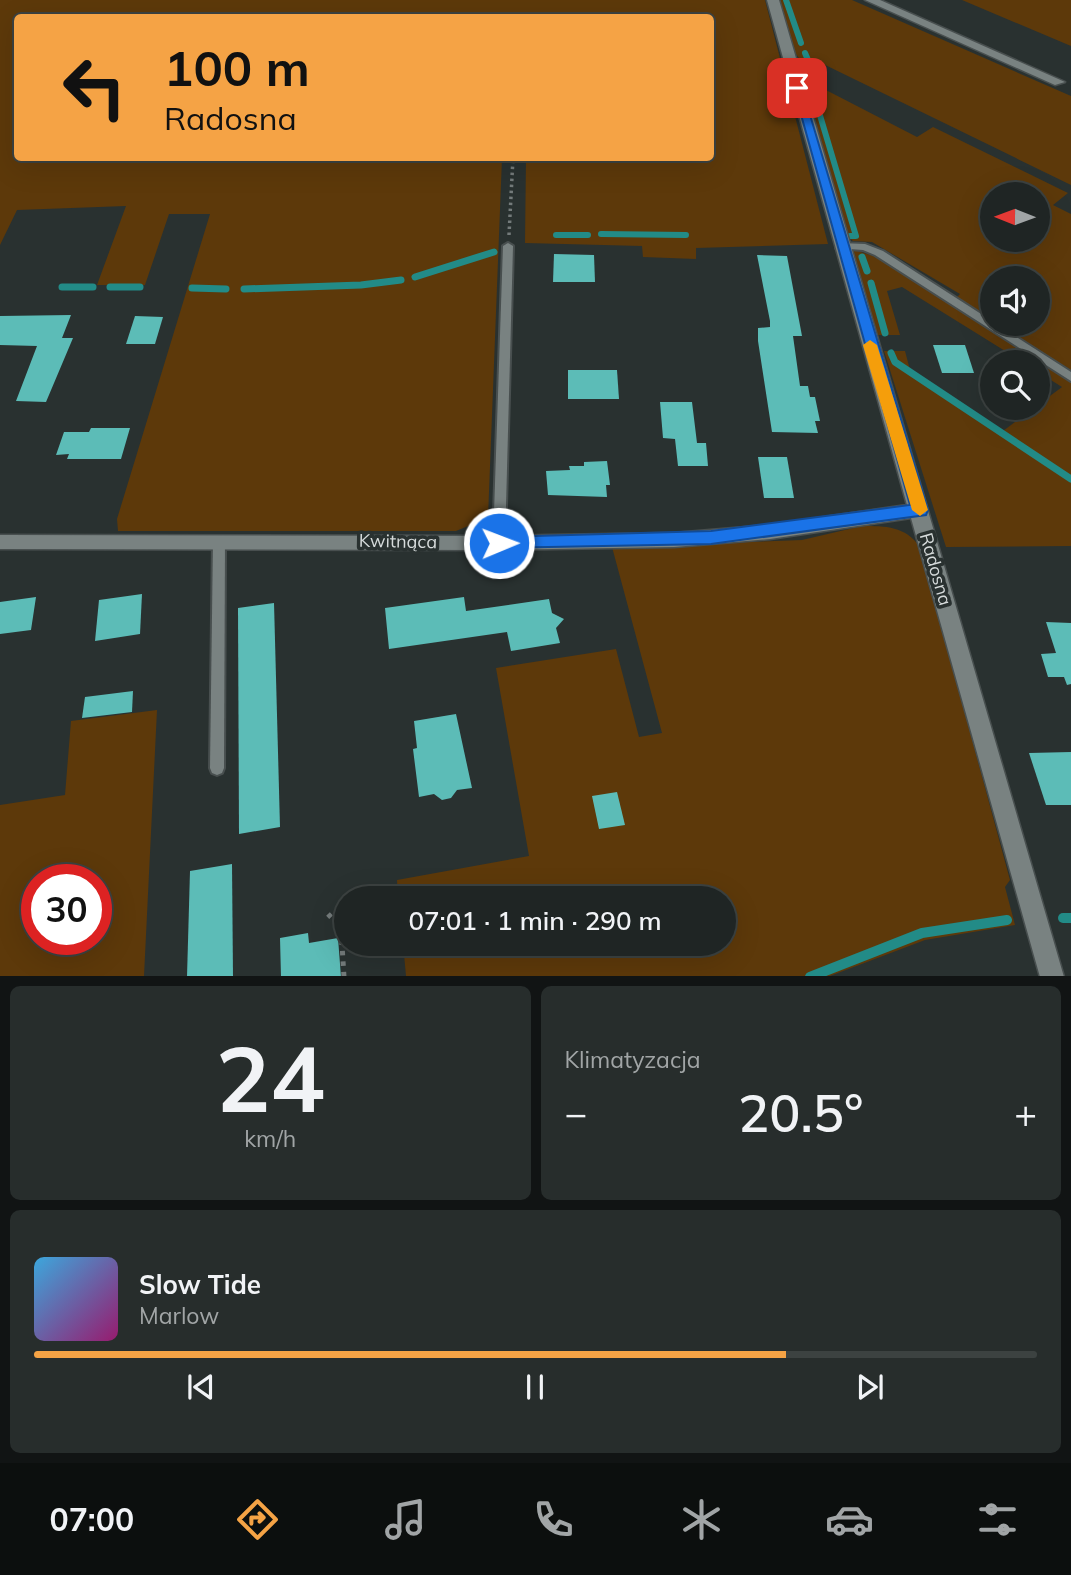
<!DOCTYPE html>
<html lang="pl">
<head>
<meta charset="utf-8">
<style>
	:root { --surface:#1f2524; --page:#272d2c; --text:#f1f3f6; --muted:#a1a5a6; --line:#3c4241; --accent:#f5a345 }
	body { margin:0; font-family:Mulish,sans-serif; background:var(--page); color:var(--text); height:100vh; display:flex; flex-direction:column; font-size:26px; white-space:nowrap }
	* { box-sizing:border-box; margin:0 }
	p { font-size:23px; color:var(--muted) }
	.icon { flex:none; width:38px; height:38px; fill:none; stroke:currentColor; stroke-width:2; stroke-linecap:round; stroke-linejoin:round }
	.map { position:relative; height:976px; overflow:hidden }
	.drawer { display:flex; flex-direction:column; gap:10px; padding:10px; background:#111414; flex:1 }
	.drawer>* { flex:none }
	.hud { position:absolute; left:14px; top:14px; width:700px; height:147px; border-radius:7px; box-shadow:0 7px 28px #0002,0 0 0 2px var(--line); background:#f5a345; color:#111; overflow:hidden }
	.needle { width:46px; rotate:271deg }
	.controls { position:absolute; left:980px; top:182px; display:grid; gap:14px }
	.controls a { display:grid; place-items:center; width:70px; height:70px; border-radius:50%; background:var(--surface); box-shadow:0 7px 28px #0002,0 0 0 2px var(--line); font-size:35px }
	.speed { position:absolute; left:21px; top:864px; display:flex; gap:14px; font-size:35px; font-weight:700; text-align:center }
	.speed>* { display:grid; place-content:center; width:91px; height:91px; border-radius:50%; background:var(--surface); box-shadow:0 7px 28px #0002,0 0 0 2px var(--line); line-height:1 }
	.speed .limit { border:10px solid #d22; background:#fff; color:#111 }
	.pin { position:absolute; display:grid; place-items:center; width:60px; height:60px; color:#fff; margin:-30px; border-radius:14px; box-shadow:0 4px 10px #0006 }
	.me { position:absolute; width:77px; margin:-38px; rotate:89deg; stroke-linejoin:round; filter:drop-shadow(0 0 5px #0008) }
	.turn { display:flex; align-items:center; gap:24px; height:147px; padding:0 35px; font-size:32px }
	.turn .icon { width:91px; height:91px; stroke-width:2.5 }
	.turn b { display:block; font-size:49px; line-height:60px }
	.big { font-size:52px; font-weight:600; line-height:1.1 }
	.drawer .card { flex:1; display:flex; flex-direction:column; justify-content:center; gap:10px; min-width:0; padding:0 24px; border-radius:10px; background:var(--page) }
	.drawer .dial { align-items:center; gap:0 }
	.dial b { font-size:91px; line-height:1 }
	.song { display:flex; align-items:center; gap:21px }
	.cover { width:84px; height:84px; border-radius:10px; background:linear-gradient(135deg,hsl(200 70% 55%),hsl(320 70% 35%)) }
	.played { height:7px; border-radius:4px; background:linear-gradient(90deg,var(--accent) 75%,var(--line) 75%) }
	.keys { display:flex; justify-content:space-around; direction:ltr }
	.heat { display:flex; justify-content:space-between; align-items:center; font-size:38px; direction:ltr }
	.drawer .tiles { flex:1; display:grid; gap:10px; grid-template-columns:1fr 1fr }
	.card:last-child { grid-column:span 2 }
	.trip { position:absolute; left:334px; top:886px; width:402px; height:70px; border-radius:35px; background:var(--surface); box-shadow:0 7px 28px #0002,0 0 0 2px var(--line); font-weight:600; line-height:70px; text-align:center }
	.menu { display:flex; height:112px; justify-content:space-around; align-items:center; background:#0c0f0e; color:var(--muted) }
	.menu .icon { width:49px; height:49px }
	.menu .active { color:var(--accent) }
	.menu b { font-size:32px; color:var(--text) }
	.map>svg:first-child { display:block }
</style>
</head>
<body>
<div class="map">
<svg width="1071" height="977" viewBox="0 0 1071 977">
	<rect width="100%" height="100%" fill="#293130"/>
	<g fill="#5d390a" fill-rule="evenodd">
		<polygon points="0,0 765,0 828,244 696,248 696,259 643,257 642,246 525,243 526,158 710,158 710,18 18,18 18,158 502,158 488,518 456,531 118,531 117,519 210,214 169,214 145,285 97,285 126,206 17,210 0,245"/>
		<polygon points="779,0 852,0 1071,96 1071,185 815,60 801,61 793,50"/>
		<polygon points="962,0 1071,0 1071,46"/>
		<path d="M813,69l9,2 2,18 93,48 16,-10 135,66 -15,12 18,9v156l-76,-46h43v-46h-46v44l-37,-23 5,-5 -88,-52 -19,-1 -9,-8 -43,-161zM992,194h46v46h-46z"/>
		<polygon points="854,250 877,257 1071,381 1071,546 946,547 884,351 905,351 910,370 1003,431 1062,387 1038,372 1038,362 1023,362 902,287 887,291 900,335 875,335 851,252"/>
		<path d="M862,526c24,0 43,0 58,21l90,333 -5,7 10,38 -90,15 -95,36h-424l-3,-33h321v-45h-326l-1,-18 132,-24 -33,-188 120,-19 23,88 23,-4 -50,-186 190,-7z"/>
		<path d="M157,710l-13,266h-144v-171l65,-10 6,-74zM37,880h59v60h-59z"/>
	</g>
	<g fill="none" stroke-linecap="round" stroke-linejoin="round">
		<g stroke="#228b87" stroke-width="6">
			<polyline points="786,0 801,43"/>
			<polyline points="805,53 808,60"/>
			<polyline points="809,72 815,99"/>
			<polyline points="819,112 856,236 850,236"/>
			<polyline points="601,234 686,235"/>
			<polyline points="556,235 588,235"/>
		</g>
		<g stroke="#228b87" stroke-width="7">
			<polyline points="862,257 867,271"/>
			<polyline points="415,277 494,252"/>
			<polyline points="871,283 885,333"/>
			<polyline points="62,287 93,287"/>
			<polyline points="110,287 140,287"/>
			<polyline points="192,288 226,289"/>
			<polyline points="244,289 361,285 401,280"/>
			<polyline points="891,353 895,362 1071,479"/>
		</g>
		<g stroke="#228b87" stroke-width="10">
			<polyline points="1063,918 1071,918"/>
			<polyline points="810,977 922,933 1007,920"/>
		</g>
	</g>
	<g fill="#5cbcb7">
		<polygon points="554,254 594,255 595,282 553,282"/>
		<polygon points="757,255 787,256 802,336 793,336 800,386 808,386 810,397 815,397 820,421 815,421 818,433 772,432 758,341 758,328 770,327 770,321"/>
		<polygon points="71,315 62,338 73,338 46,402 16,401 37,346 0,345 0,316"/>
		<polygon points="135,316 163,317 155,344 126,344"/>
		<polygon points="933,345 965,345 974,373 942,373"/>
		<polygon points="568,370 617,370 619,399 568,399"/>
		<polygon points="660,402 692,402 697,443 706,443 708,466 678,466 675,439 663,438"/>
		<polygon points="91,428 130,428 121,459 67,459 69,454 56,455 64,432 89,432"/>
		<polygon points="758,457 787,457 794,498 764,498"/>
		<polygon points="607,461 610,485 606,485 607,497 548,495 546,471 570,470 569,466 584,466 584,462"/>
		<polygon points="142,594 140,634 95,641 99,600"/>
		<polygon points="36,597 31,630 0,634 0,602"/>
		<polygon points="464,597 466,611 549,599 552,613 564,619 556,628 560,643 511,651 507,632 389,649 385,608"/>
		<polygon points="274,603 280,827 239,834 238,608"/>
		<polygon points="1046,622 1071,623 1071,684 1067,685 1064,677 1048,677 1041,654 1056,653"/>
		<polygon points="133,691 132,712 82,718 85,697"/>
		<polygon points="456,714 472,788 457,790 451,798 442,800 434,794 419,797 413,749 417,748 414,721"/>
		<polygon points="1071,752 1071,805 1046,805 1029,753"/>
		<polygon points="617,792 625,825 599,829 592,796"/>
		<polygon points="232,864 233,977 187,977 190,871"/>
		<polygon points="308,933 309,943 338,938 341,977 281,977 280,938"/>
	</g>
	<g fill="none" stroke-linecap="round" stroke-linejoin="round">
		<defs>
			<g id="lane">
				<polygon points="508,243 513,246 505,543 504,547 494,547 493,543 503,246"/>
				<polygon points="840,243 865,244 883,251 992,321 992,324 996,324 1071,372 1071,381 875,255 863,250 836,248 836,244"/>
				<polygon points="219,536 223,537 225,541 224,768 222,773 217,775 212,773 210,768 213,541 215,537"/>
			</g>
			<g id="street">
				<polygon points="767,0 779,0 1064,977 1040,977 911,518 770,539 674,547 499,550 0,549 0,535 499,536 674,533 770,525 907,505"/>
				<polygon points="865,0 880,0 1065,82 1055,85"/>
			</g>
		</defs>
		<use href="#lane" stroke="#484f4f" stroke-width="4"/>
		<use href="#street" stroke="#484f4f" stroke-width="3"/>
		<polyline stroke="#747b7b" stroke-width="3.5" stroke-dasharray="2.5 3.5" stroke-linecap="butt" points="509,235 513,158"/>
		<polyline stroke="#747b7b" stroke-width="5" stroke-dasharray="4.5 6" stroke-linecap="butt" points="328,914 341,928 344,977"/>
		<use href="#lane" fill="#798281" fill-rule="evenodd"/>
		<use href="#street" fill="#798281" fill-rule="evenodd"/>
	</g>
	<polygon fill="#1a73e8" stroke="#114b97" stroke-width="2" points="793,86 802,88 928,510 926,515 711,544 493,548 491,543 499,537 711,531 910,505"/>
	<polygon fill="#f59e0b" points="870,340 877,345 928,510 920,516 912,510 863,345"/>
	<g text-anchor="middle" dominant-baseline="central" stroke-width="7" stroke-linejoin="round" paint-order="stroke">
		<g font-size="18" fill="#d6dbdb" stroke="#293130">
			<text transform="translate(398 541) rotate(1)">Kwitnąca</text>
			<text transform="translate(936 569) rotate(74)">Radosna</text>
		</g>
	</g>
</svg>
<div class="controls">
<a><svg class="needle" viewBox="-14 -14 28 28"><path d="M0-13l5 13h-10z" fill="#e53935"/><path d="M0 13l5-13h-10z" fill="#a1a5a6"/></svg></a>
<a><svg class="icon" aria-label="sound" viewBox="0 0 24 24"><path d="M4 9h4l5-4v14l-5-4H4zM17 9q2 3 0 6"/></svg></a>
<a><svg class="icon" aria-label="search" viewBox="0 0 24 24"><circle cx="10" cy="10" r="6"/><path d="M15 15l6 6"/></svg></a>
</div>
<div class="speed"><div class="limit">30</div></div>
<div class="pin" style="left:797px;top:88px;background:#d93025"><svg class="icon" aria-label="arrive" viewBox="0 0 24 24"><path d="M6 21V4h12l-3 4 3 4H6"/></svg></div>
<svg class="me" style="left:499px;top:543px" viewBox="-20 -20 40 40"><circle r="17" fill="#1a73e8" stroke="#fff" stroke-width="3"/><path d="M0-11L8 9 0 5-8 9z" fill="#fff"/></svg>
<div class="trip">07:01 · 1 min · 290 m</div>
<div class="hud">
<div class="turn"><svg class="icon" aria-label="left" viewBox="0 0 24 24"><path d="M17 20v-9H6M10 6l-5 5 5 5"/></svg><div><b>100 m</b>Radosna</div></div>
</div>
</div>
<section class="drawer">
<div class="tiles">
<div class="card dial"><b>24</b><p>km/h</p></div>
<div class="card"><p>Klimatyzacja</p>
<div class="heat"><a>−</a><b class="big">20.5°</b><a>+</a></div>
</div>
<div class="card">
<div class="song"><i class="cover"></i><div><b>Slow Tide</b><p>Marlow</p></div></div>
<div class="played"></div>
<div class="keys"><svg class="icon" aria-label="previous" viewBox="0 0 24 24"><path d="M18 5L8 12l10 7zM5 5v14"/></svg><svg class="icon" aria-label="pause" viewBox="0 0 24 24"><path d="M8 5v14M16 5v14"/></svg><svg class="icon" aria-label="next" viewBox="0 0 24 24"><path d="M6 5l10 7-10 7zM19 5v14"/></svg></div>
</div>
</div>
</section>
<nav class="menu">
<b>07:00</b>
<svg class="icon active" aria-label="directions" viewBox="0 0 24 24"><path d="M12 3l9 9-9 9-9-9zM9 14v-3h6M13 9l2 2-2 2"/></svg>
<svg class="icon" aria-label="music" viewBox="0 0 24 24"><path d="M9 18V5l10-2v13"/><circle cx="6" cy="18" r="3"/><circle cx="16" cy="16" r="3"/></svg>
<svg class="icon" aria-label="phone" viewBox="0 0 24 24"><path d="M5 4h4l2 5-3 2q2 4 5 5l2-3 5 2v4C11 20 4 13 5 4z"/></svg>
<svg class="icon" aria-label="climate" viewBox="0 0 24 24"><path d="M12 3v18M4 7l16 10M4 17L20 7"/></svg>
<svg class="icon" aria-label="car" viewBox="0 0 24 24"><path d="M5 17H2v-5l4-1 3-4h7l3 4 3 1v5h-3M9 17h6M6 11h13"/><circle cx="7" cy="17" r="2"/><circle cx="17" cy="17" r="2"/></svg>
<svg class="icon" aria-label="filters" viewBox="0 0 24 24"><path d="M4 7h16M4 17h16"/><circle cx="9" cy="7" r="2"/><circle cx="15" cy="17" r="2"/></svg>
</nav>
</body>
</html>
